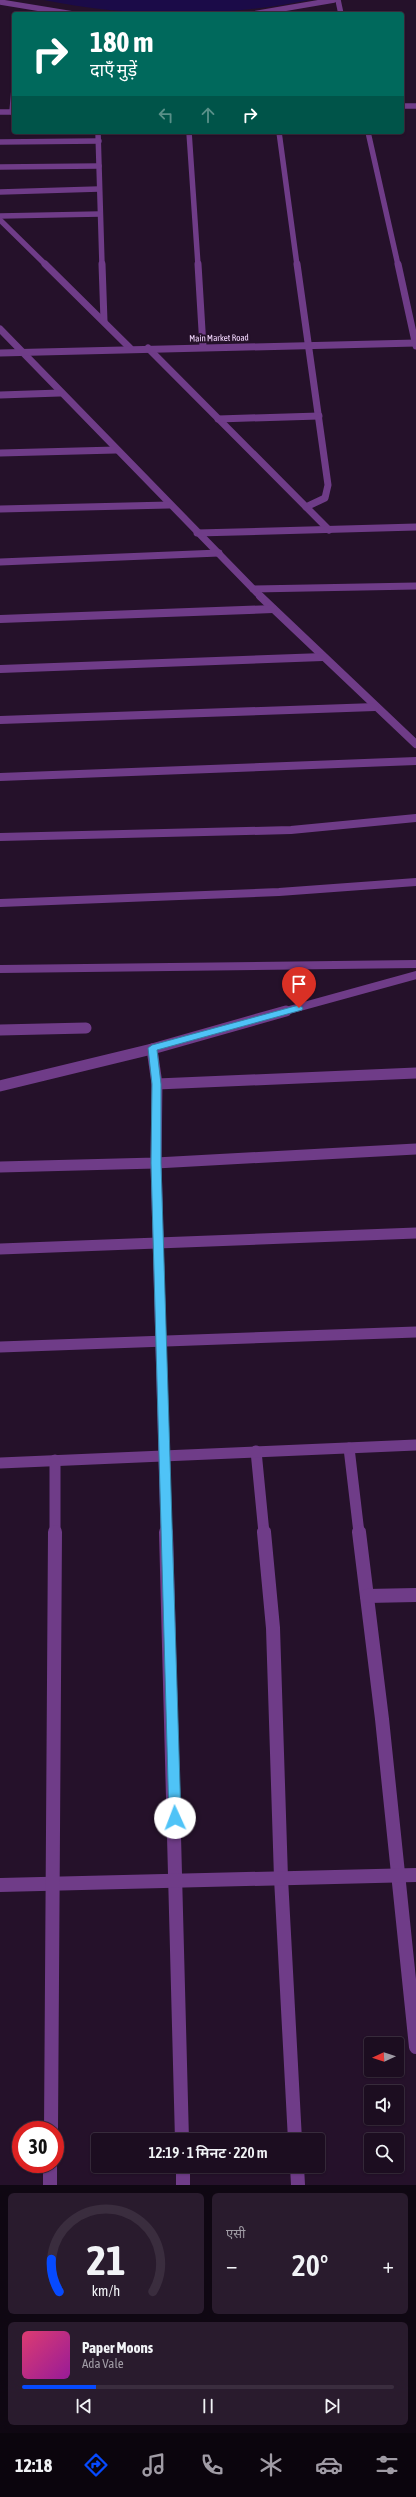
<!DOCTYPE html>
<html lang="hi">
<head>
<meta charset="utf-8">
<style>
	:root { --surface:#1c0d20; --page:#291b2d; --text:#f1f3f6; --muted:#a09ca5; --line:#3a2d3e; --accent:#064afe }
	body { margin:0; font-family:"Asap Condensed","Noto Sans Devanagari",sans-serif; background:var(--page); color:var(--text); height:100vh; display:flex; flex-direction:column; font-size:15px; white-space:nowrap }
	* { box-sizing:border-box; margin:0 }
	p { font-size:13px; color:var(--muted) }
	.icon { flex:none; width:22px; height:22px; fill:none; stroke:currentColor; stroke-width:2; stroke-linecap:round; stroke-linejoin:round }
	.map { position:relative; height:2185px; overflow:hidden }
	.drawer { display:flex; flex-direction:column; gap:8px; padding:8px; background:#0f0712; flex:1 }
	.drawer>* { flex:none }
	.banner { position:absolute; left:12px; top:12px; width:392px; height:122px; border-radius:4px; box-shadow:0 1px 3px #0004,0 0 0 1px var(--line); background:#00695c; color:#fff; overflow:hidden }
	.needle { width:26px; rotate:267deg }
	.controls { position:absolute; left:364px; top:2037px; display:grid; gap:8px }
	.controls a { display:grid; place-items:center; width:40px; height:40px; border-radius:4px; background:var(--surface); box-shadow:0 1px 3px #0004,0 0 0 1px var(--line); font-size:20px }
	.speed { position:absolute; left:12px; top:2121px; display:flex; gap:8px; font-size:20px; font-weight:700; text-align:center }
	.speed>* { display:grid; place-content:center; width:52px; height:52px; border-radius:50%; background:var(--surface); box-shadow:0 1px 3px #0004,0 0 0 1px var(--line); line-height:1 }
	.speed .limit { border:6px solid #d22; background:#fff; color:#111 }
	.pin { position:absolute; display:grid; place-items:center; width:34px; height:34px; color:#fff; margin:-41px -17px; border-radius:50% 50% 50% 0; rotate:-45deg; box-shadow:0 0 4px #0007 }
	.pin .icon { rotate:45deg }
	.me { position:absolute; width:44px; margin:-22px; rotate:358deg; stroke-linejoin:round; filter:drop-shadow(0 0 3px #0008) }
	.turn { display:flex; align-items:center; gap:14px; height:84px; padding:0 12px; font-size:18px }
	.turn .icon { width:52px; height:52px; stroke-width:2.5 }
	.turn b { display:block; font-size:28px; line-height:34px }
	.lanes { display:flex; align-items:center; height:38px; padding:0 12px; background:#0003; justify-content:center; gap:20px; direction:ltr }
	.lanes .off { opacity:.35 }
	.big { font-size:30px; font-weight:600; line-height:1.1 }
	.drawer .tile { flex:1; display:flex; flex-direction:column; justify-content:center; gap:6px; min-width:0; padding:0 14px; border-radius:6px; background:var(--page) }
	.drawer .dial { align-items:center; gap:0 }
	.dial svg { height:104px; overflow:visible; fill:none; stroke:var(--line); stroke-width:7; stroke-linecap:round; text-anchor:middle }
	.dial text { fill:var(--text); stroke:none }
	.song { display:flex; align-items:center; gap:12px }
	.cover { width:48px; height:48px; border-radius:6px; background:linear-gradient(135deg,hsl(340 70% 55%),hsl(300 70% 35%)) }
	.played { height:4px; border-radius:2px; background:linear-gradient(90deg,var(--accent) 20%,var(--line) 20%) }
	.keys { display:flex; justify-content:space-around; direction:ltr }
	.heat { display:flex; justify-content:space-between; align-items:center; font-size:22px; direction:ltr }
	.drawer .tiles { flex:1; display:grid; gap:8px; grid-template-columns:1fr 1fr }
	.tile:last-child { grid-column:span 2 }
	.trip { position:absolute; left:91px; top:2133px; width:234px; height:40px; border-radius:4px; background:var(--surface); box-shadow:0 1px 3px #0004,0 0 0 1px var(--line); font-weight:600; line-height:40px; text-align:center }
	.dock { display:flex; height:64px; justify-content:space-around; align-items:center; background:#0b050d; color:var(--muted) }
	.dock .icon { width:28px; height:28px }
	.dock .current { color:var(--accent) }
	.dock b { font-size:18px; color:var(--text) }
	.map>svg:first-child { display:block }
</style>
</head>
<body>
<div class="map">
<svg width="416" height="2185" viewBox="0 0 416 2185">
	<rect width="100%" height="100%" fill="#25112a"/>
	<path fill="#1b0b48" d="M44,0h266c-86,17 -180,18 -266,0z"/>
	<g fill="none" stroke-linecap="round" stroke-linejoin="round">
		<g stroke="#6f3c88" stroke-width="5.5">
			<polyline points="338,0 341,14"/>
			<polyline points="0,2 73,14"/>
			<polyline points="253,14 334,0"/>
			<polyline points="402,106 416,106"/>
			<polyline points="0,112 14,112"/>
			<polyline points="12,112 14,89"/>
			<polyline points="98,132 102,265"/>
			<polyline points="189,132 198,265"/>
			<polyline points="279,132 297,265"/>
			<polyline points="368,132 398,265"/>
			<polyline points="0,142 99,141"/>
			<polyline points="0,167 99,166"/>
			<polyline points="0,192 99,189"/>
			<polyline points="0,216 100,214"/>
			<polyline points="0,220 46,265"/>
		</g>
		<g stroke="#6f3c88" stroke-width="7">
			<polyline points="45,264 130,348"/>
			<polyline points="102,264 104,321"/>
			<polyline points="198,264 203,347"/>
			<polyline points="297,264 328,485 325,498 306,507"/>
			<polyline points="398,264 416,346"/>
			<polyline points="0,329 261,597"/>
			<polyline points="148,348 329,530"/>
			<polyline points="0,353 416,343"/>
			<polyline points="0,395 60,393"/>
			<polyline points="218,419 319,416"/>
			<polyline points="0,453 116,450"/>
			<polyline points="0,509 169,505"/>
			<polyline points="197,533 416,527"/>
			<polyline points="0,562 219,553"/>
			<polyline points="253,589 416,586"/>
		</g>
		<g stroke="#6f3c88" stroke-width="8">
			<polyline points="260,596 416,744"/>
			<polyline points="0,619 273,609"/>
			<polyline points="0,669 323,657"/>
			<polyline points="0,720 375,707"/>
			<polyline points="0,777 416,761"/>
			<polyline points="0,837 291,830 416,818"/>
			<polyline points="0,903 279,892 416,882"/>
			<polyline points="0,969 416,964"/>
			<polyline points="282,1012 416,975"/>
		</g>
		<g stroke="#6f3c88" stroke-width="11">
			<polyline points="0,1030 86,1028"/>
			<polyline points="152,1049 157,1084 156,1163 166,1533"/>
			<polyline points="157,1084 416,1073"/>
			<polyline points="0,1086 152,1049 286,1011"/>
			<polyline points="0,1167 156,1163 416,1149"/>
			<polyline points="0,1249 416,1233"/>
			<polyline points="0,1347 416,1332"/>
			<polyline points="349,1448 359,1533"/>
			<polyline points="256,1451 264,1533"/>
			<polyline points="0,1463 416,1445"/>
			<polyline points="55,1533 55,1460"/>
		</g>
		<g stroke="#6f3c88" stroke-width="14">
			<polyline points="166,1532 182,2140"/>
			<polyline points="264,1532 273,1628 281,1878 295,2140"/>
			<polyline points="359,1532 382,1719 416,2047"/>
			<polyline points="367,1596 416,1595"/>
			<polyline points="0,1885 416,1875"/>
			<polyline points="51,2130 55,1532"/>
			<polyline points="50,2164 50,2185"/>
			<polyline points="183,2166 183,2185"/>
			<polyline points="297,2166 298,2185"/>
		</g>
	</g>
	<polygon fill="#4fc3f7" stroke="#337fa1" points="299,1005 303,1008 302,1010 157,1050 161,1084 161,1163 181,1818 179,1822 175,1824 171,1822 169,1818 151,1163 152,1084 148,1048 152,1045"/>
	<g text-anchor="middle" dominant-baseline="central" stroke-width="4" stroke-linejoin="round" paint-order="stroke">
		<g font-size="9" fill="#f5d9ff" stroke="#25112a">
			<text transform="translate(219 338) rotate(-1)">Main Market Road</text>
		</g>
	</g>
</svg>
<div class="controls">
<a><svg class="needle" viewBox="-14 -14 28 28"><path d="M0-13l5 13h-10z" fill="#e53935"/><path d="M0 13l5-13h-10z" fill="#a09ca5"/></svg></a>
<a><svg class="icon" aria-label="sound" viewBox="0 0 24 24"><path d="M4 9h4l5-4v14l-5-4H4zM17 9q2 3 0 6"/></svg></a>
<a><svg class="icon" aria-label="search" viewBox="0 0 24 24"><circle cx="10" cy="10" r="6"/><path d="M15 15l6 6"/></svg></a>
</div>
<div class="speed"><div class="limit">30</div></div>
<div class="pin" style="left:299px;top:1008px;background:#d93025"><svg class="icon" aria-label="arrive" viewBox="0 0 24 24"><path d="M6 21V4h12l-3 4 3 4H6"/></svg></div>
<svg class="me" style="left:175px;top:1818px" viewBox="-20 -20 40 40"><circle r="19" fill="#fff"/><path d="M0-13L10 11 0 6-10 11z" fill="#4fc3f7"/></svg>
<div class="trip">12:19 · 1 मिनट · 220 m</div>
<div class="banner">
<div class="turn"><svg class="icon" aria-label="right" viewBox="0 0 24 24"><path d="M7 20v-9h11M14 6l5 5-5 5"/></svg><div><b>180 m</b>दाएँ मुड़ें</div></div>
<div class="lanes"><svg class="icon off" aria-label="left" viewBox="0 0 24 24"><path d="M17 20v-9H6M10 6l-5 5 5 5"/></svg><svg class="icon off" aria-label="ahead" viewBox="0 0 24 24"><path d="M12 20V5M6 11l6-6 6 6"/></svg><svg class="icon" aria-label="right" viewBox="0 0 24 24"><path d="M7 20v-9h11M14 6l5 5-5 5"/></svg></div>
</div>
</div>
<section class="drawer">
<div class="tiles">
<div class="tile dial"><svg viewBox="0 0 100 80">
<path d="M14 69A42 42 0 1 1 86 69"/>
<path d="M14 69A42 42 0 0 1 8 44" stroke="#064afe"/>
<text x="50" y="56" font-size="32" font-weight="700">21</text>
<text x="50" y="72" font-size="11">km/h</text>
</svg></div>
<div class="tile"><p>एसी</p>
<div class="heat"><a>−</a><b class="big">20°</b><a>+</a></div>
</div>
<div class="tile">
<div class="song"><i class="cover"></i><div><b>Paper Moons</b><p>Ada Vale</p></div></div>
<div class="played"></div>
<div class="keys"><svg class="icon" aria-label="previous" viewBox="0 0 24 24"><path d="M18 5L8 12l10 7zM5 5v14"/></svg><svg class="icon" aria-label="pause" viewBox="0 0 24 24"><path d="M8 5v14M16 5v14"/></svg><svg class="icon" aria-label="next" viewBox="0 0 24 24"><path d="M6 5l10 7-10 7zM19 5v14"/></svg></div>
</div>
</div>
</section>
<nav class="dock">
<b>12:18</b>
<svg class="icon current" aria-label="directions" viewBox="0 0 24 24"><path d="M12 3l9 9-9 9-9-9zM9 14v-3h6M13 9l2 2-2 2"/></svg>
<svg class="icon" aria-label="music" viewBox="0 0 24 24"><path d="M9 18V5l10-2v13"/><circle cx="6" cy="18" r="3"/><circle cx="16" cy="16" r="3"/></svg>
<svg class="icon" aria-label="phone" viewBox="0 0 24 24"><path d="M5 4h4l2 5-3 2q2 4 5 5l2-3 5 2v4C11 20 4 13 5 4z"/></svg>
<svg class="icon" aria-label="climate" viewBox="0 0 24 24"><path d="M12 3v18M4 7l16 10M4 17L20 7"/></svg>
<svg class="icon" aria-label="car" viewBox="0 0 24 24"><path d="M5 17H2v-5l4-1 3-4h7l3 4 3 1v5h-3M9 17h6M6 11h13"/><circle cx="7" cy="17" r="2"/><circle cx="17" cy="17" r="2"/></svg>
<svg class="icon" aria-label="filters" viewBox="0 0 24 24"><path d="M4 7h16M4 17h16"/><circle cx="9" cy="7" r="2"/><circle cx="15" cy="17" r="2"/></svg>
</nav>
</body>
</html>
